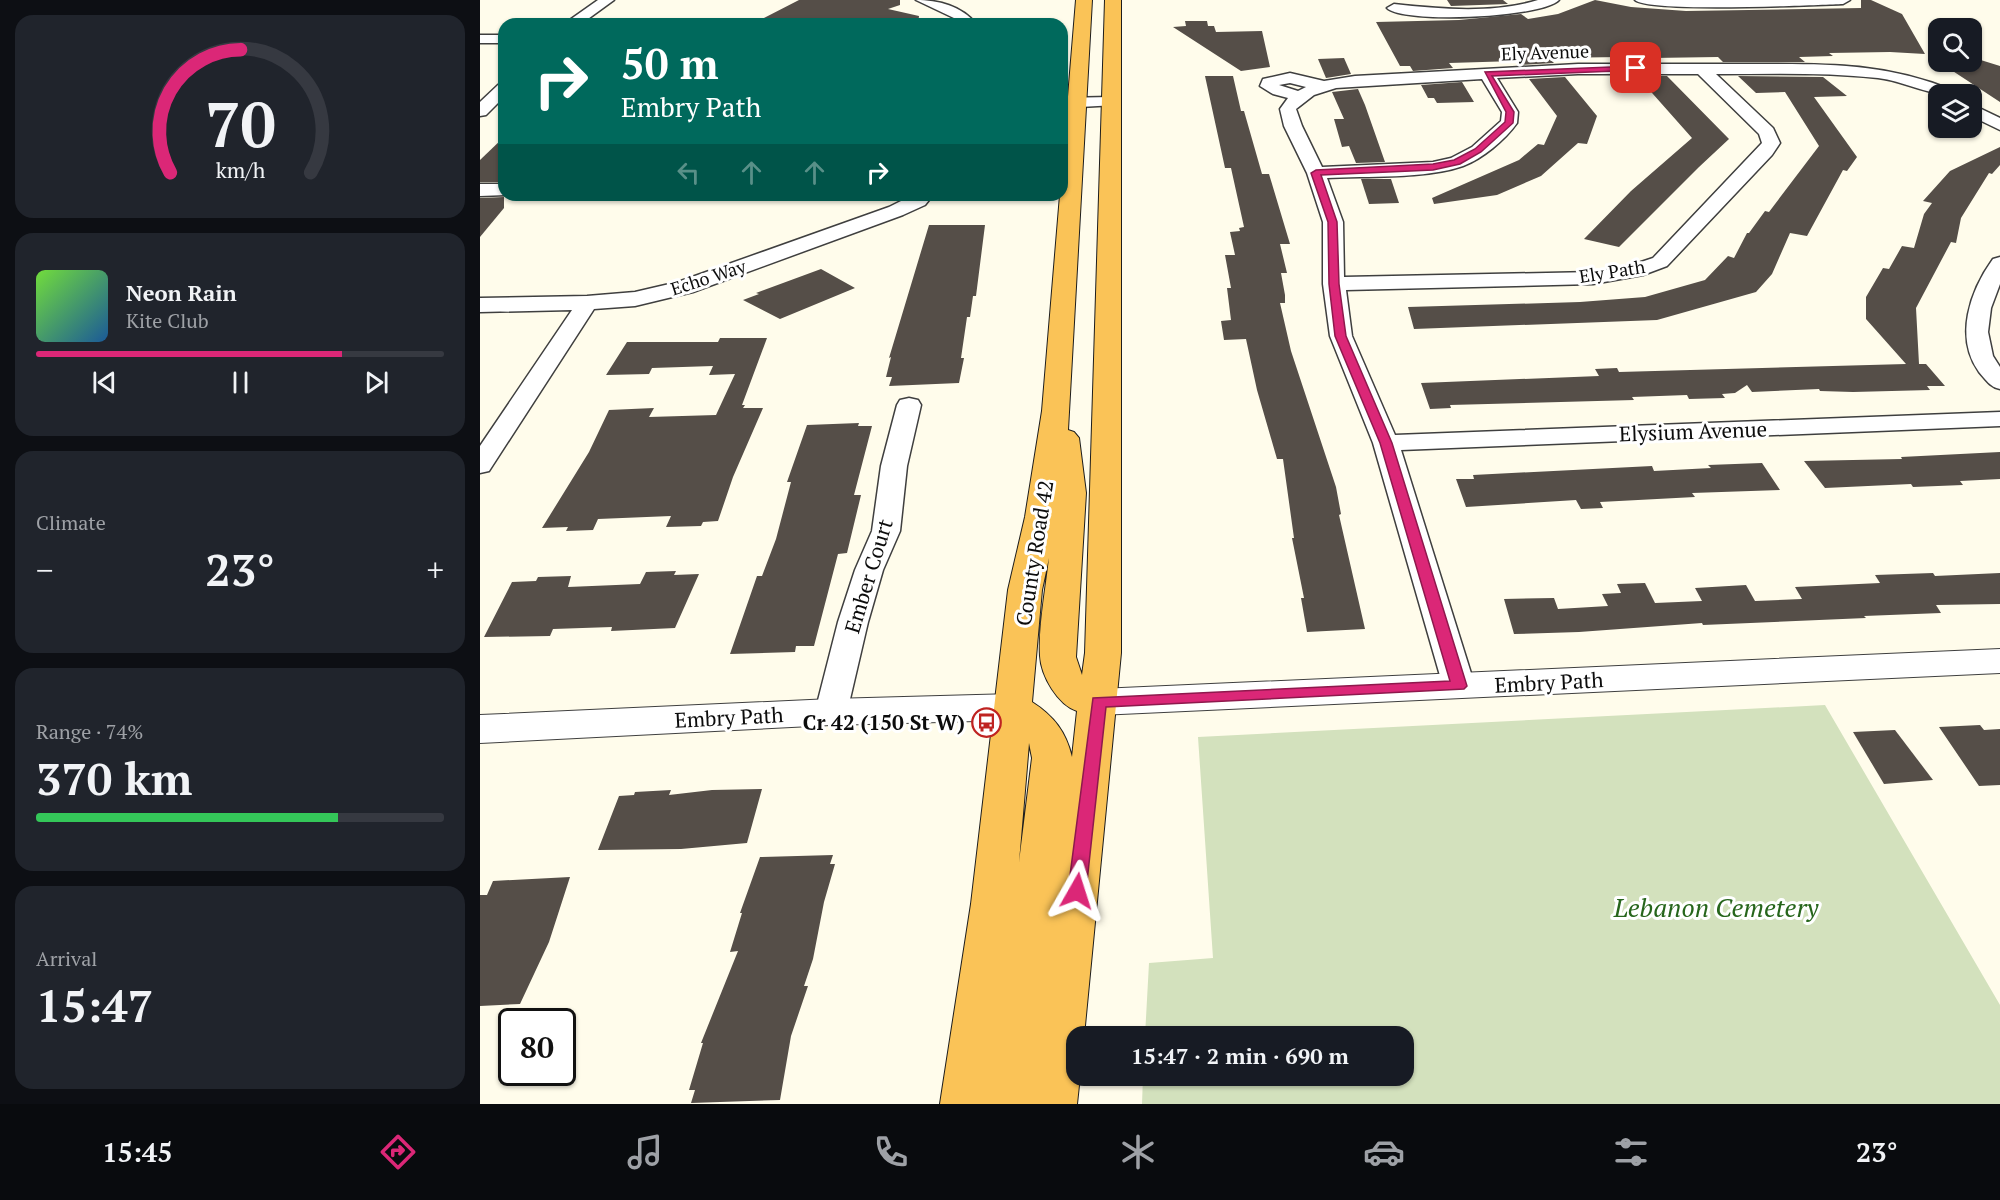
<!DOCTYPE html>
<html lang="en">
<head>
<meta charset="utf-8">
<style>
	:root { --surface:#171b24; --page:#20242c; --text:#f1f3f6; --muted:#9ea1a6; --line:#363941; --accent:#db2777 }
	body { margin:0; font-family:"PT Serif",serif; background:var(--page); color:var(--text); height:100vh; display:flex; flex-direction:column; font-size:22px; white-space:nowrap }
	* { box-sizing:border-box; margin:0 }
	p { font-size:20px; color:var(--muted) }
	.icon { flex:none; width:33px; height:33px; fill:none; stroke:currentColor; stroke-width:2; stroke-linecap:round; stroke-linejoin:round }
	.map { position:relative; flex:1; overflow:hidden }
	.details { display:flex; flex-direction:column; gap:15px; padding:15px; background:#0d0f14; width:480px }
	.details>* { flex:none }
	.top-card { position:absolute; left:18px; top:18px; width:570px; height:183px; border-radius:18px; box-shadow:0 2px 4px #0004; background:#00695c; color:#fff; overflow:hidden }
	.buttons { position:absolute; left:1448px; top:18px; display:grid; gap:12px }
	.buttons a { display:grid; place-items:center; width:54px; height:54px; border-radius:12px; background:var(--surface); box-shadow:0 2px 4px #0004; font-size:30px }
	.speed { position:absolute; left:18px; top:1008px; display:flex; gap:12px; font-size:30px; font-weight:700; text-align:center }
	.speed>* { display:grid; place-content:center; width:78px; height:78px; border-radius:50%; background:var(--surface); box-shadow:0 2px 4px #0004; line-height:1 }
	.speed .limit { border:3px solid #111; border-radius:9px; background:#fff; color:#111 }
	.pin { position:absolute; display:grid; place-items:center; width:51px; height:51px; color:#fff; margin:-26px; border-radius:12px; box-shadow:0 3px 9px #0006 }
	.me { position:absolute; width:66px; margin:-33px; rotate:6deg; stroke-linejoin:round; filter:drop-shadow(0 0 4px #0008) }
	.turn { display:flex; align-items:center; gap:21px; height:126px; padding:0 24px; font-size:27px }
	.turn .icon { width:78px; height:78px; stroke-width:2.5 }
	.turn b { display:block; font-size:42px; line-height:51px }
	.lanes { display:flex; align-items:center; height:57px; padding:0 24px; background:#0003; justify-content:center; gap:30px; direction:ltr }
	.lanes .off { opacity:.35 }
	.big { font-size:45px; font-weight:700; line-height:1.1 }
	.details .tile { flex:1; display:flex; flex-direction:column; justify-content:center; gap:9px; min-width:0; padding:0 21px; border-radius:18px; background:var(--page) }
	.details .dial { align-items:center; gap:0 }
	.dial svg { height:156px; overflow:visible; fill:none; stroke:var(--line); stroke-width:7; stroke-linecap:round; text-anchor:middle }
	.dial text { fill:var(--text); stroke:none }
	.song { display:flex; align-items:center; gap:18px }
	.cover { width:72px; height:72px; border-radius:9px; background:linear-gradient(135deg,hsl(100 70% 55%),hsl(210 70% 35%)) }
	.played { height:6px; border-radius:3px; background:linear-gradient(90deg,var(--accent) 75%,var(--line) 75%) }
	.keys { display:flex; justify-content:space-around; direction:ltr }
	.heat { display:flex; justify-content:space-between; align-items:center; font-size:33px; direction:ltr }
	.charge { height:9px; border-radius:4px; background:linear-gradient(90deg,#34c759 74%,var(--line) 0) }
	.trip { position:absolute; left:586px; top:1026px; width:348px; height:60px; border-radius:18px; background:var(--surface); box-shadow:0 2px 4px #0004; font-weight:700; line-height:60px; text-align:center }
	.tabs { display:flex; height:96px; justify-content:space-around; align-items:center; background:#090b0e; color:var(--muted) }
	.tabs .icon { width:42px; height:42px }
	.tabs .on { color:var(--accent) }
	.tabs b { font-size:27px; color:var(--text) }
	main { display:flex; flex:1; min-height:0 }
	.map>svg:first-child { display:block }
</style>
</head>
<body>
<main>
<section class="details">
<div class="tile dial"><svg viewBox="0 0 100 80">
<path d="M14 69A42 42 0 1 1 86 69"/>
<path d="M14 69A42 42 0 0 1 50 6" stroke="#db2777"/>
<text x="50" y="56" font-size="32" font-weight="700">70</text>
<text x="50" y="72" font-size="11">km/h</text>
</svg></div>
<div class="tile">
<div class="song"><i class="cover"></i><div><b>Neon Rain</b><p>Kite Club</p></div></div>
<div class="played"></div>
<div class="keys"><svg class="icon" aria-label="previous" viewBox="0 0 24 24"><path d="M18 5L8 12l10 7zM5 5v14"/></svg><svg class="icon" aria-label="pause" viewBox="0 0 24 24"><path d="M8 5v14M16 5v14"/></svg><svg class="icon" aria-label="next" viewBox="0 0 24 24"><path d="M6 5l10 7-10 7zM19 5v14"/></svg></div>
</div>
<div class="tile"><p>Climate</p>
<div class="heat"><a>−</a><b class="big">23°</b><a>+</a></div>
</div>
<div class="tile"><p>Range · 74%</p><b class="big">370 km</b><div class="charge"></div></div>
<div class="tile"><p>Arrival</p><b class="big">15:47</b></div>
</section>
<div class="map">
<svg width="1520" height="1104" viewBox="0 0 1520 1104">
	<rect width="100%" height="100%" fill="#fffceb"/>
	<polygon fill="#d3e1bd" points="1345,705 1520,1005 1520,1104 662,1104 663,1076 924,1076 924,1036 665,1036 669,963 733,958 718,737"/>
	<g fill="#554e48">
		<polygon points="319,0 420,0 420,5 408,9 439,16 438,24 272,24"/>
		<polygon points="967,0 1023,0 1028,4 971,6"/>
		<polygon points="1115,0 1151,7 1206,11 1381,8 1381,0 1391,0 1422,14 1445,54 1410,52 1349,53 1353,56 1319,57 1325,62 1243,62 1238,57 1172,58 1175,62 1145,62 1141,57 1069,58 1074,63 1039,65 1036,61 969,63 973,68 933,71 930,66 920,66 896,22 979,20 1041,14 1048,19 1078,14"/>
		<polygon points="705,21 727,21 728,26 734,26 736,32 782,31 790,67 761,71 693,27 706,26"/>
		<polygon points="1491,57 1520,66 1520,102 1459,62 1491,62"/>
		<polygon points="864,58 871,74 846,78 838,59"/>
		<polygon points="725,76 753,76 761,111 764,111 782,174 789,174 810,244 800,244 807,273 801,273 805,295 805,303 800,303 811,351 856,487 861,514 859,515 885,629 827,632 821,598 824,598 812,538 814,538 803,459 797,459 777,390 766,339 744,340 741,321 751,320 747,288 751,288 745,255 755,255 750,232 760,231 759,228 764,227 751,168 745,168"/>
		<polygon points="1157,76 1187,76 1249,139 1219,167 1139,247 1104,239 1151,191 1212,138"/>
		<polygon points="1258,76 1343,77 1367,96 1334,97 1377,157 1367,171 1363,170 1327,236 1310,233 1292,274 1276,292 1177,320 934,329 928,307 1100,302 1165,297 1225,280 1248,256 1254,258 1267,233 1269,233 1285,211 1289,212 1339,146 1305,92 1276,93"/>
		<polygon points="1085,77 1117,116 1107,144 1098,143 1061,176 1017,195 954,204 952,198 1039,160 1058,144 1064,145 1077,116 1049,79"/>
		<polygon points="982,82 994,102 957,103 954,98 948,98 941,85"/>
		<polygon points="878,89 885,105 905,162 876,163 869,146 862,147 854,119 864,119 852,92"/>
		<polygon points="24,137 24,182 0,182 0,160"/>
		<polygon points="1520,147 1520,165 1512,174 1509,173 1481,218 1476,243 1471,242 1436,308 1439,364 1446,364 1465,386 1447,386 1450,390 1373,392 1340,391 1339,389 1272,392 1267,385 1255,393 1242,394 1245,398 1209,399 1207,395 1152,397 1154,400 970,405 971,408 950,409 941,383 1119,376 1115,369 1137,368 1139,372 1426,364 1386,319 1386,297 1403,268 1409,269 1422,246 1434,248 1444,214 1452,203 1443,201 1470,171"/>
		<polygon points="881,179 911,179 919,203 889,204"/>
		<polygon points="24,197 24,208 0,237 0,198"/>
		<polygon points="449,225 505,225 496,296 493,296 490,317 487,317 481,358 484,358 479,383 409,386 412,377 406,377 411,357 409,358"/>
		<polygon points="341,269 375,288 300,319 263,300 279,294 276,293"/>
		<polygon points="240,338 287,338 262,405 265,405 263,408 283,408 253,477 238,521 223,522 221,526 186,527 191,516 118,519 113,530 86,531 88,527 62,528 109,452 129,410 174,408 169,417 236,415 255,374 229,375 233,366 172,368 169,374 126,375 147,342 238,342"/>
		<polygon points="379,423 378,426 392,426 374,495 381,495 367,553 358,554 334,646 316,646 315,652 250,654 277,576 282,576 296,539 311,482 307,482 327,425"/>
		<polygon points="1520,452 1520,479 1480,481 1483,485 1433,487 1431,484 1345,488 1324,461 1422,459 1421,457"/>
		<polygon points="1282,463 1300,490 1212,493 1215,497 1120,502 1123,508 1101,509 1096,500 986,507 976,479 994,479 993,475 1172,466 1174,471 1231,468 1228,465"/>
		<polygon points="196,571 194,575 219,574 195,628 131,631 132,627 73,629 70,636 4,637 32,582 56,581 58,577 91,576 88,587 160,584 166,572"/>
		<polygon points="1453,573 1455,576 1520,573 1520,604 1456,605 1461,613 1384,616 1386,618 1223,625 1222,623 1099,632 1034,634 1024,599 1074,598 1078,609 1128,606 1122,594 1141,593 1137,584 1165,583 1175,603 1222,601 1215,588 1266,585 1275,601 1322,599 1315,587 1400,583 1395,575"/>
		<polygon points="1500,725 1504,730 1520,729 1520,785 1499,786 1459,727"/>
		<polygon points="1415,730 1453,780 1404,784 1373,732"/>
		<polygon points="282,789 267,843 201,849 118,850 139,796 154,795 155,792 191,790 189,795 232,790"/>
		<polygon points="353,855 350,864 355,864 344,902 333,959 324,986 328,986 311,1036 300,1100 211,1103 215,1090 209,1090 223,1043 221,1043 258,951 250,952 262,913 260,913 280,857"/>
		<polygon points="90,877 69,942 40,1004 0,1006 0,895 7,895 13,881"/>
	</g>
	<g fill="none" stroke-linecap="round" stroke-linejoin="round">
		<defs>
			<g id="minor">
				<polygon points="118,0 134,0 101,24 84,24"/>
				<path d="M436,0c22,0 46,6 60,24h-15l-5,-5z"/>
				<path d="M1058,0h21c-17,18 -156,24 -172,8l7,-4c47,5 98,10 144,-4z"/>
				<path d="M1155,0h215l-7,4c-29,1 -195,9 -208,-4z"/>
				<rect x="0" y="35" width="24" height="8"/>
				<path d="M1098,64c55,0 110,0 165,0 78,0 138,-3 212,27l2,3c-27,3 -52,-13 -79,-16 -54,-6 -108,-4 -162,-4l57,54 7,15 -8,12 -105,111 -24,9 -50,9 -247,6 6,46 43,99 605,-23v14l-599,24 74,236 -5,8 -11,3 -11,-3 -5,-8 -70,-243 -43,-107 -7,-52v-62l-16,-49 -23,-47 -4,-17 8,-11 -15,-4 -13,-8 3,-7 27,-6 34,8 31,-5zM1098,74h120l61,60 3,9 -109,115 -21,7 -39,7 -249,5 -1,-55 -16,-44c40,-2 99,1 136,-12 19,-7 42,-26 54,-43l1,-11 -21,-34zM1002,79l20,33 -1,9 -29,26 -21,11 -18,4 -111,5 -20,-41 -6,-17 18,-14 22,-7zM810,83l16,4 -8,4 -19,-6z"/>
				<polygon points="24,83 24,97 6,115 0,116 0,102 18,85"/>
				<polygon points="630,97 636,99 638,102 636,105 582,108 582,98"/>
				<polygon points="1491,104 1520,118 1520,130 1491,116"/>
				<polygon points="0,184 24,184 24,195 26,195 0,196"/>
				<polygon points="433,195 453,195 445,205 423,215 213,292 155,306 114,309 9,471 0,473 0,446 92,310 0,312 0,298 107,296 155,292 198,282 409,207"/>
				<path d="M1520,257v27l-9,24 -3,24 5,24 7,11v22c-10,-2 -14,-9 -21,-17 -25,-35 -9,-81 14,-113z"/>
				<polygon points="429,398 438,400 441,405 427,466 420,531 403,570 388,622 367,712 363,720 351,723 339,720 335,712 358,622 375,570 392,531 401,466 417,405 420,400"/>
			</g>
			<g id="tertiary">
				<polygon points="1520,649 1520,673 619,715 606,711 600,702 606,693 619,689"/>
				<polygon points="533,694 546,698 552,707 546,716 533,720 351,725 0,743 0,715 351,699"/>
			</g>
			<path id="trunk" d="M596,0h16l-24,430 6,2 5,6 7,55 -10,164 6,18 3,-22 20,-653h16v653l-37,383h-7v40h3l-3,28h-137l31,-200 37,-314 17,-73 17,-106 18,-216h2v-26zM569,558c-3,29 -11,70 -9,98 1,20 18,49 37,55l-5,46c-6,-25 -18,-41 -40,-55l10,-112zM549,743l3,15 -13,104z"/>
		</defs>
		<use href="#minor" stroke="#3f3f3f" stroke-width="3"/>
		<use href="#tertiary" stroke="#3f3f3f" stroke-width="2"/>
		<use href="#trunk" stroke="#1d1d1d" stroke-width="2"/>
		<use href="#minor" fill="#fff" fill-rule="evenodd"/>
		<use href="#tertiary" fill="#fff" fill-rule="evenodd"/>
		<use href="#trunk" fill="#fac357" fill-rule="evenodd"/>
	</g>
	<polygon fill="#db2777" stroke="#8e194d" stroke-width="1.5" points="1156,66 1159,70 1012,76 1034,112 1033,123 1001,152 980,164 953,170 841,175 857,222 859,284 866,336 912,443 987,686 984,689 626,707 606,891 603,896 597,898 590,896 588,891 613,698 970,681 900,443 855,336 849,284 848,222 831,173 836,170 953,164 974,160 995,149 1025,122 1026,112 1005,72"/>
	<defs>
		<symbol id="bus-ring" viewBox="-11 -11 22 22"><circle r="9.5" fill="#fff" stroke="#bf2321" stroke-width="1.5"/><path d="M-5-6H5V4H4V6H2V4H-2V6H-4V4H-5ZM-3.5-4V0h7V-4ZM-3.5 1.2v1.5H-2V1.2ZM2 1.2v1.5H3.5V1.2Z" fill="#bf2321"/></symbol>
	</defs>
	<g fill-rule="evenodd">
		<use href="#bus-ring" x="490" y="706" width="33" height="33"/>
	</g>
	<g text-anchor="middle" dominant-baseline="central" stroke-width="6" stroke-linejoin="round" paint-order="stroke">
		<g font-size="18" fill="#0c0c0c" stroke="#fff">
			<text transform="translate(1065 52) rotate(-2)">Ely Avenue</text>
			<text transform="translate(1132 271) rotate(-9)">Ely Path</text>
			<text transform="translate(228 277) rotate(-18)">Echo Way</text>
		</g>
		<g font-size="21" fill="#0c0c0c" stroke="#fff">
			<text transform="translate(1213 431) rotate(-2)">Elysium Avenue</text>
			<text transform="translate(554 553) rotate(-81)">County Road 42</text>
			<text transform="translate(388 576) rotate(-73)">Ember Court</text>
			<text transform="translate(1069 682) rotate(-3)">Embry Path</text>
			<text transform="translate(249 717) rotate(-3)">Embry Path</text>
		</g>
		<g font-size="21" font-weight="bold" fill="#0c0c0c" stroke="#fff" text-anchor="end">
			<text x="485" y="722">Cr 42 (150 St W)</text>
		</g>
		<g font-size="26" font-style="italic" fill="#26651b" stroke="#fff">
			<text x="1236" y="907">Lebanon Cemetery</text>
		</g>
	</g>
</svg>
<div class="buttons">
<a><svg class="icon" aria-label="search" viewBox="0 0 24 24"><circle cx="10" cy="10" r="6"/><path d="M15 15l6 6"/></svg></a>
<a><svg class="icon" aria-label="layers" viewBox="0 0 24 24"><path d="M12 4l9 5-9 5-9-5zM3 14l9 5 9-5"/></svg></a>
</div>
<div class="speed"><div class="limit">80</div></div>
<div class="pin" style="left:1156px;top:68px;background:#d93025"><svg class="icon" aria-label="arrive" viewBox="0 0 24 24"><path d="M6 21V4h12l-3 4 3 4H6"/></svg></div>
<svg class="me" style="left:597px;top:891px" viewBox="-20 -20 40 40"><path d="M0-17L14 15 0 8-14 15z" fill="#db2777" stroke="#fff" stroke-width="4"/></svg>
<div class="trip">15:47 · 2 min · 690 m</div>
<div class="top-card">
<div class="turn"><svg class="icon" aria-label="right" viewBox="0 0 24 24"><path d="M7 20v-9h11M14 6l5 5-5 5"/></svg><div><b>50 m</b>Embry Path</div></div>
<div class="lanes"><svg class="icon off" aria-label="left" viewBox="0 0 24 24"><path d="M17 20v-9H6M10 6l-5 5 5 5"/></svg><svg class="icon off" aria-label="ahead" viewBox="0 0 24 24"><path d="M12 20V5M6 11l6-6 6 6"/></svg><svg class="icon off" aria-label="ahead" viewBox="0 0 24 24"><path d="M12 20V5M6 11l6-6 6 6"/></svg><svg class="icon" aria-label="right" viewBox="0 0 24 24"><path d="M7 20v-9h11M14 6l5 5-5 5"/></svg></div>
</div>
</div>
</main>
<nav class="tabs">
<b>15:45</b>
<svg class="icon on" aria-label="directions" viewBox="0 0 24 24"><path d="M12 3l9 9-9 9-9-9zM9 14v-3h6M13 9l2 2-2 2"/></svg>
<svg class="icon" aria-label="music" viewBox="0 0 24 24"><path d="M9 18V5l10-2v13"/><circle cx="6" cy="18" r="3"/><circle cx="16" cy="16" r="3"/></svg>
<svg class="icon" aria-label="phone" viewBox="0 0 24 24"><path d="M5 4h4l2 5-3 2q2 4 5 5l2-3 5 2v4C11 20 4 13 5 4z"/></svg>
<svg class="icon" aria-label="climate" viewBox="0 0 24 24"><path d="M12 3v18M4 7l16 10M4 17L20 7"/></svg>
<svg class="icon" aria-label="car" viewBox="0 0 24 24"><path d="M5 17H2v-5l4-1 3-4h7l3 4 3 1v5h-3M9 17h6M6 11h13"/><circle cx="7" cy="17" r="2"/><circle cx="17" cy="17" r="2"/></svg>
<svg class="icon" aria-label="filters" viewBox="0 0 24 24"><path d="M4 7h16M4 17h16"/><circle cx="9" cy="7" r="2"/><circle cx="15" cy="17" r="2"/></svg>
<b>23°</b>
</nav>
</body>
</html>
